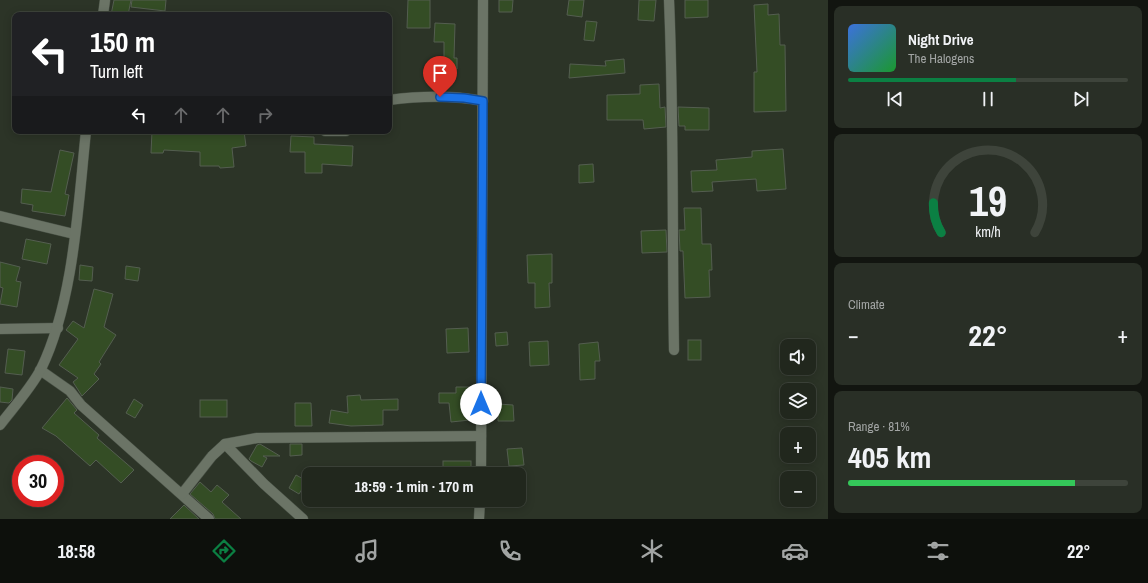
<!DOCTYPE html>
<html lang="en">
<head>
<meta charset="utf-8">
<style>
	:root { --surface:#21271d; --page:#292f26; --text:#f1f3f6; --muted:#a2a5a4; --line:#3e443b; --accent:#0b8043 }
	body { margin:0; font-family:"Archivo Narrow",sans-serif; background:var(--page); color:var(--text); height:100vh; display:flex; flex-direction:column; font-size:15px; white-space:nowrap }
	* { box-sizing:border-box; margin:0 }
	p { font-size:13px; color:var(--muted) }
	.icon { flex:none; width:22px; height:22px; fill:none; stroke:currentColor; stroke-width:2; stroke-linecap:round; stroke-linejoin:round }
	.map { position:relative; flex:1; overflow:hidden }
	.side { display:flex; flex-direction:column; gap:6px; padding:6px; background:#121510; width:320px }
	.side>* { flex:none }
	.top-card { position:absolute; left:12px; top:12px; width:380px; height:122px; border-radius:8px; box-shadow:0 2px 10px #0003,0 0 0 1px var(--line); background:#202124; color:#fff; overflow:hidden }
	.fabs { position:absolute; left:780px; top:339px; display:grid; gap:8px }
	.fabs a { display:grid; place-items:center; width:36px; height:36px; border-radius:8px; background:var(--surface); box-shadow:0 2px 10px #0003,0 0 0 1px var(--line); font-size:20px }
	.speed { position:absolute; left:12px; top:455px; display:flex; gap:8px; font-size:20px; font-weight:700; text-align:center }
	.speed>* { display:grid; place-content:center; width:52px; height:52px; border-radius:50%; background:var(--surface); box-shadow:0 2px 10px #0003,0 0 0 1px var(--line); line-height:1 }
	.speed .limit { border:6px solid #d22; background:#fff; color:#111 }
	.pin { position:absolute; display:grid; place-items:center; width:34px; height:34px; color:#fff; margin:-41px -17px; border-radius:50% 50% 50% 0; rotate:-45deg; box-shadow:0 0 4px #0007 }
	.pin .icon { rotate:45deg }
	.me { position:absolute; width:44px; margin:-22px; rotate:0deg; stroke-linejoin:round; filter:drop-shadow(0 0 3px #0008) }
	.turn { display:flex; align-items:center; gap:14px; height:84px; padding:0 12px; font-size:18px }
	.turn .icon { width:52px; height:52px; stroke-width:2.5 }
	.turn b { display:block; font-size:28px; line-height:34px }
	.lanes { display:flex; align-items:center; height:38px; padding:0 12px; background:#0003; justify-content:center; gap:20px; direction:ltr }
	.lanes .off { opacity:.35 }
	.big { font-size:30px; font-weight:700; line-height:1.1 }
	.side .widget { flex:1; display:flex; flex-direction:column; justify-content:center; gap:6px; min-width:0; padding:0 14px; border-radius:8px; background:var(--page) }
	.side .dial { align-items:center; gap:0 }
	.dial svg { height:104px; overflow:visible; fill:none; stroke:var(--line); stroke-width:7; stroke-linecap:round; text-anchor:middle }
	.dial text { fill:var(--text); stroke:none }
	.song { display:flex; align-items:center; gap:12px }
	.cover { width:48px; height:48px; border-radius:6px; background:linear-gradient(135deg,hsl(220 70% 55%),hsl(130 70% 35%)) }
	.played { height:4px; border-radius:2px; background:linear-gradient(90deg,var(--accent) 60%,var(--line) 60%) }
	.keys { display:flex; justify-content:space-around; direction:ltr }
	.heat { display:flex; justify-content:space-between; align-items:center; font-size:22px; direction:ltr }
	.charge { height:6px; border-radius:3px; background:linear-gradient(90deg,#34c759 81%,var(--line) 0) }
	.trip { position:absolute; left:302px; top:467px; width:224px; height:40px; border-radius:8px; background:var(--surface); box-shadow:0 2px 10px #0003,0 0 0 1px var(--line); font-weight:700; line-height:40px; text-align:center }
	.tab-bar { display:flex; height:64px; justify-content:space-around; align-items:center; background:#0d100c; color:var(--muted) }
	.tab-bar .icon { width:28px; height:28px }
	.tab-bar .selected { color:var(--accent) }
	.tab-bar b { font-size:18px; color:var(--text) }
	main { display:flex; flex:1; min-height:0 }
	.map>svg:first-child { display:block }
</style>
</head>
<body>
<main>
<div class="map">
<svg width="828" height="519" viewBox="0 0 828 519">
	<rect width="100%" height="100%" fill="#2c3427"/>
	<g fill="#344d25" stroke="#545e50">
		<polygon points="114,0 131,0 128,15 111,15"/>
		<polygon points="132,0 166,0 165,11 131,7"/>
		<polygon points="408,0 430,0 430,28 407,28"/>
		<polygon points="499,0 513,0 512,12 499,12"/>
		<polygon points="569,0 584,0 582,17 567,15"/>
		<polygon points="639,0 656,0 654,21 638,20"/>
		<polygon points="685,0 708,0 708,17 685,18"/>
		<polygon points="768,4 768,15 779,14 780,45 785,45 786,111 754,112 754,72 757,72 754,5"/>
		<polygon points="586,21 597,22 594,41 584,40"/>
		<polygon points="435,23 455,24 454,58 457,58 457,69 444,69 444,42 434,42"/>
		<polygon points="624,59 625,73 569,78 570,64 606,66 605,61"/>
		<rect x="436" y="73" width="16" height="11"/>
		<polygon points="659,84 660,108 665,107 666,127 644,129 643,120 607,120 607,95 640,94 640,85"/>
		<polygon points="678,107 709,108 709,130 685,130 685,126 679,126"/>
		<polygon points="152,131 199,131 211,133 244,131 246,146 232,148 234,167 220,168 219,166 200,166 200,152 164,150 163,153 151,153"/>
		<polygon points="291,136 314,137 314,144 353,146 352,166 322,164 322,173 305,173 305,152 290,152"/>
		<polygon points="783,149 786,189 757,191 756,179 712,182 713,191 692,192 691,171 717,170 716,160 752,157 752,151"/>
		<polygon points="60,150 74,153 65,194 69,195 65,216 32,211 33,205 21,203 22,189 51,192"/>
		<polygon points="593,164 594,182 579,183 579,165"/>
		<polygon points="684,208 701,208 702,244 711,244 712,270 709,270 710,297 685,298 683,251 680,251 679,230 685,230"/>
		<polygon points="666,230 667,252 642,253 641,231"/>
		<polygon points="26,239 51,244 47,264 22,259"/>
		<polygon points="552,254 552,283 549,283 550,307 535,308 535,283 528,283 527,255"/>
		<polygon points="0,262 20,267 16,281 21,282 17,307 0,304 3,288 0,287"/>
		<polygon points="80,265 93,267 92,281 79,280"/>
		<polygon points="126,266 140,268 138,281 125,279"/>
		<polygon points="94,289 113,294 104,327 116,335 99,362 101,364 94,374 99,379 82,396 73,382 78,378 59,365 78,339 66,330 73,321 84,328"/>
		<polygon points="468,328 469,352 447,353 446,329"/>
		<polygon points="507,332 508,345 496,346 495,333"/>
		<rect x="688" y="340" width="13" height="20"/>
		<polygon points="548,341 549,365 530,366 529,342"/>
		<polygon points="598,342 600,361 595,361 595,379 580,380 579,344"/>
		<polygon points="8,349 25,351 22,375 5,373"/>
		<polygon points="0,387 13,389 12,400 9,403 0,402"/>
		<polygon points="456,387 469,387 468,401 470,420 451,422 449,403 439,403 439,393 456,393"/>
		<polygon points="360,395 361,400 398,399 398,410 383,410 383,425 351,426 329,423 331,410 348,413 347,396"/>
		<polygon points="67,398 77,410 74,413 99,435 97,438 134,470 121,483 96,460 90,466 56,436 42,428"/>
		<polygon points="134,399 143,405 135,418 126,413"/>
		<rect x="200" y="400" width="27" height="17"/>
		<polygon points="295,403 311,403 312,426 295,426"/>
		<polygon points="498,404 513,405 514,421 498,421"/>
		<polygon points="260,444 280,456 263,456 267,458 262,467 251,461 249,459 257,445"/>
		<polygon points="290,444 302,444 302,455 290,456"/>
		<polygon points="522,448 524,465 509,466 507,449"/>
		<rect x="443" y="461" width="28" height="13"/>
		<polygon points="296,475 307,481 299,494 289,488"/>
		<polygon points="200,482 211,492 217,485 229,495 222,502 241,519 215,519 213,514 190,494"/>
		<polygon points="184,505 199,519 170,519"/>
	</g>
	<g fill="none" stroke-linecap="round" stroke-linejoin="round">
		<defs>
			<g id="street">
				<path d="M669,0c5,117 3,233 5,350"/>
				<polyline points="103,15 105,0"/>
				<path d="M389,100c31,-4 62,-5 94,1"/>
				<polyline points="325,131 346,131"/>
				<polyline points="0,216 74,234"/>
				<polyline points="0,329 58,328"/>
				<polyline points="40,370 70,391 81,405 209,519"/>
				<path d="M0,425c13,-17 31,-37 41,-56 33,-68 37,-163 45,-238"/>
				<polyline points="225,444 264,484 303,519"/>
				<polyline points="481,474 483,0"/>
				<polyline points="182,494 212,456 225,444 257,438 481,436"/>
				<polyline points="479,519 480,500"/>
			</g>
		</defs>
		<use href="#street" stroke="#485045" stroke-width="11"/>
		<use href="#street" stroke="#6b7466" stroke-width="10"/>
	</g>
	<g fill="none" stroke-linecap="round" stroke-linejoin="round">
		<defs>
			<polyline id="route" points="440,97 464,98 483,101 481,404"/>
		</defs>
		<use href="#route" stroke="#114b97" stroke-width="10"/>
		<use href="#route" stroke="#1a73e8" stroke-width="7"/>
	</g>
</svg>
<div class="fabs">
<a><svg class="icon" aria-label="sound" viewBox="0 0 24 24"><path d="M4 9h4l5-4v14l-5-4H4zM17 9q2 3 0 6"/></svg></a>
<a><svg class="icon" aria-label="layers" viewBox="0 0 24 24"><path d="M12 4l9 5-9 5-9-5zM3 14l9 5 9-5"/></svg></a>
<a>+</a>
<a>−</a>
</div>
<div class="speed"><div class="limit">30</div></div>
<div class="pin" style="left:440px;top:97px;background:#d93025"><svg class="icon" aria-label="arrive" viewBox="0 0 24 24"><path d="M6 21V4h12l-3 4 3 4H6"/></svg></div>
<svg class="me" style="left:481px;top:404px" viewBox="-20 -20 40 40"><circle r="19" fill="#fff"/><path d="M0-13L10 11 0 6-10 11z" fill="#1a73e8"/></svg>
<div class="trip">18:59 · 1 min · 170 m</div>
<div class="top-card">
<div class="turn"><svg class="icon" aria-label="left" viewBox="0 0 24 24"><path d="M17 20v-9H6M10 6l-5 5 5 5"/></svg><div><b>150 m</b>Turn left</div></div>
<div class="lanes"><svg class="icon" aria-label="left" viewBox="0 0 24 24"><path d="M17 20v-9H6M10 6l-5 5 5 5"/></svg><svg class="icon off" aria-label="ahead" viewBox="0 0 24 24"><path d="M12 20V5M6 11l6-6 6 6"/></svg><svg class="icon off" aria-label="ahead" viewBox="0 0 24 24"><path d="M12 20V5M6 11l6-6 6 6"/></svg><svg class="icon off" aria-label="right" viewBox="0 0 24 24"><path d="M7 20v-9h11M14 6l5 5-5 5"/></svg></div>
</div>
</div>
<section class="side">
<div class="widget">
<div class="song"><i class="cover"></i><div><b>Night Drive</b><p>The Halogens</p></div></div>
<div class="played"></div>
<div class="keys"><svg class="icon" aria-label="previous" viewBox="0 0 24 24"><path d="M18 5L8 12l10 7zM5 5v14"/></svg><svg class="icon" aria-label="pause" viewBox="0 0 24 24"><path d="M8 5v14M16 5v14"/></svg><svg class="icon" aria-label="next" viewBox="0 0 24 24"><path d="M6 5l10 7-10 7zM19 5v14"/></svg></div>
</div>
<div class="widget dial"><svg viewBox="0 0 100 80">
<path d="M14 69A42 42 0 1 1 86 69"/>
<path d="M14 69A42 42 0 0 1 8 46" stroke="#0b8043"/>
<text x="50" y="56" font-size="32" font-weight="700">19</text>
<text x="50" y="72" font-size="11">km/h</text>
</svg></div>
<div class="widget"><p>Climate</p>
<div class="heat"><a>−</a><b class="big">22°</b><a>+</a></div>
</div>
<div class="widget"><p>Range · 81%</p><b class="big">405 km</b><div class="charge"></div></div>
</section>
</main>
<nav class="tab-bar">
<b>18:58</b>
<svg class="icon selected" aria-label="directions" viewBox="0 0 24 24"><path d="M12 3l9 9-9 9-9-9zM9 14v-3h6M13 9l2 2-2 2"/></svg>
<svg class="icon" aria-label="music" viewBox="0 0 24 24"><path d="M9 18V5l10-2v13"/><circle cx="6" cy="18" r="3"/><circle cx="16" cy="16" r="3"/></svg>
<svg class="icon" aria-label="phone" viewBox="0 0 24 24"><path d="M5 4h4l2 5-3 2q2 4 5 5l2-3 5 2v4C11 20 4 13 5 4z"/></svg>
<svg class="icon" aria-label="climate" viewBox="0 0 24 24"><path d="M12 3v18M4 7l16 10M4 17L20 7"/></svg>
<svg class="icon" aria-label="car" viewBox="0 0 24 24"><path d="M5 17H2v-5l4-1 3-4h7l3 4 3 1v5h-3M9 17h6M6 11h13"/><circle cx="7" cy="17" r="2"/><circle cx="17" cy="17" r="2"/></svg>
<svg class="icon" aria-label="filters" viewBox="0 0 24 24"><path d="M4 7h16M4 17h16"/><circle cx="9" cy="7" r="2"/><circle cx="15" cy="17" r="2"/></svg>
<b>22°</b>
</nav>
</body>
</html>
